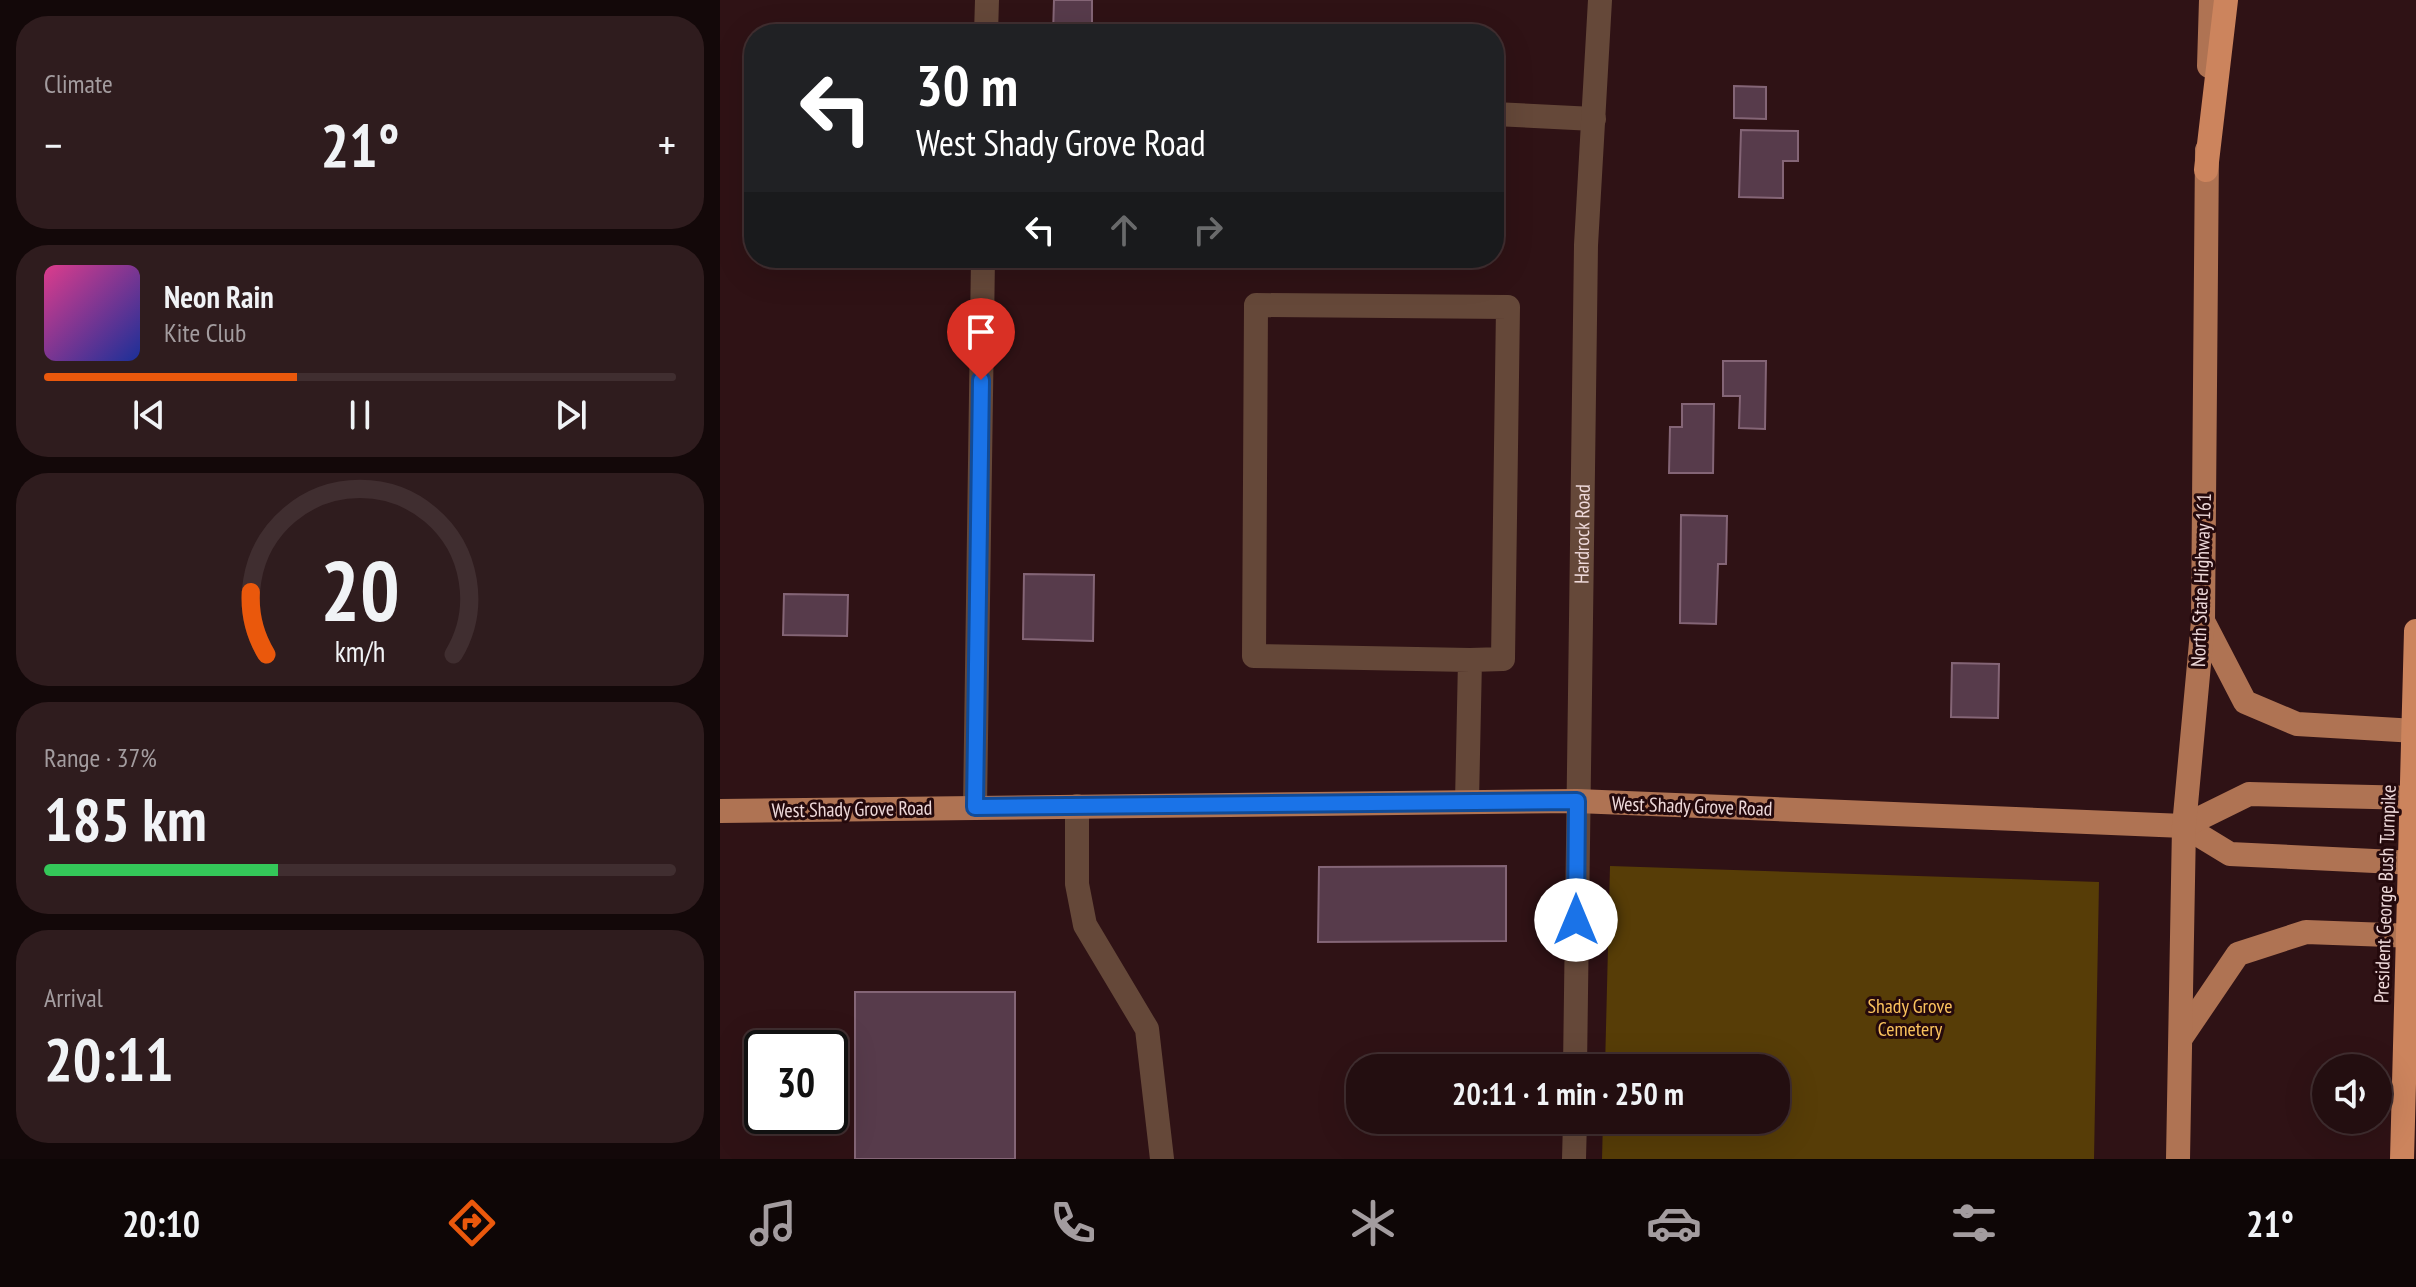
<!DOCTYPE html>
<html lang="en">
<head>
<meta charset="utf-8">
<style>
	:root { --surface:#230e10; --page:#2f1c1e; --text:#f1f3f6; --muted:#a39c9f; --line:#402e30; --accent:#ea580c }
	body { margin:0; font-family:"PT Sans Narrow",sans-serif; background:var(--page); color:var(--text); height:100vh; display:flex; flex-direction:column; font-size:30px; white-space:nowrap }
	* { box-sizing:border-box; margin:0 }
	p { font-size:26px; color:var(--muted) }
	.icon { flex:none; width:44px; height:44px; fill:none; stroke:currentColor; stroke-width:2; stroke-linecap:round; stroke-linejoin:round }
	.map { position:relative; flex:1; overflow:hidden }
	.side { display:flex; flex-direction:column; gap:16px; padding:16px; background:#130809; width:720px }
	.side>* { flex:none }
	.top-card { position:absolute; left:24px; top:24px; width:760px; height:244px; border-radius:32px; box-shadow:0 8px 32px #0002,0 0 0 2px var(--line); background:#202124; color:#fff; overflow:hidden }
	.tools { position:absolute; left:1592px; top:1054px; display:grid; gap:16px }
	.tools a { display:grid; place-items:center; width:80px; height:80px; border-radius:50%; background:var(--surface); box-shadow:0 8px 32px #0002,0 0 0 2px var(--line); font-size:40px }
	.speed { position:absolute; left:24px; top:1030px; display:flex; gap:16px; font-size:40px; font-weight:700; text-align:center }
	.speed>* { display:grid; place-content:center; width:104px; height:104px; border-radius:50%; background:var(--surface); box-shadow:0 8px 32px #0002,0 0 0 2px var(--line); line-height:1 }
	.speed .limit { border:4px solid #111; border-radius:12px; background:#fff; color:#111 }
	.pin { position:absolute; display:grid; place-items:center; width:68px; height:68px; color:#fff; margin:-82px -34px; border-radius:50% 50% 50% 0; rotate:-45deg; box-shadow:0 0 8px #0007 }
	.pin .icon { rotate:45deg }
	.me { position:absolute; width:88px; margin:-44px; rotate:0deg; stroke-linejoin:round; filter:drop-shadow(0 0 6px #0008) }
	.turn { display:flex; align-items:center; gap:28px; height:168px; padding:0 40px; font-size:36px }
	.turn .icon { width:104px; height:104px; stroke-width:2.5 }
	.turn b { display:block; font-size:56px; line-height:68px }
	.lanes { display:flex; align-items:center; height:76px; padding:0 40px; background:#0003; justify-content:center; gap:40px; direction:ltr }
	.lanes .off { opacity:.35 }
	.big { font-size:60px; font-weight:700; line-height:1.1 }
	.side .card { flex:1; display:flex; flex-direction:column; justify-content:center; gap:12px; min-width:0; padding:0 28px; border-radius:32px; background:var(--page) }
	.side .dial { align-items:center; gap:0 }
	.dial svg { height:208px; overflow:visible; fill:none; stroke:var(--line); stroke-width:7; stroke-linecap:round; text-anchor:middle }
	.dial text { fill:var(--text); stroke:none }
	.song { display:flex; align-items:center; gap:24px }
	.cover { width:96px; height:96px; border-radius:12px; background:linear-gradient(135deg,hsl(330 70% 55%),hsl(230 70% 35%)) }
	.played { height:8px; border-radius:4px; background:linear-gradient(90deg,var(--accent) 40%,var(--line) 40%) }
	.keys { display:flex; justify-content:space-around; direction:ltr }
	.heat { display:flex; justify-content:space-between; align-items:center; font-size:44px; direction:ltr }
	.charge { height:12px; border-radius:6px; background:linear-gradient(90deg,#34c759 37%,var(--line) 0) }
	.trip { position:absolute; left:626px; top:1054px; width:444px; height:80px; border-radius:32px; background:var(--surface); box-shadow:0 8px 32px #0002,0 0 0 2px var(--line); font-weight:700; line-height:80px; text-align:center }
	.tabs { display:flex; height:128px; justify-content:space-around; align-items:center; background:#0e0606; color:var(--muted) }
	.tabs .icon { width:56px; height:56px }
	.tabs .selected { color:var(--accent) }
	.tabs b { font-size:36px; color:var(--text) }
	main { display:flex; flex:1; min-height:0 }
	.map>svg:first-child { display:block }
</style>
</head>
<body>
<main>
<section class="side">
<div class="card"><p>Climate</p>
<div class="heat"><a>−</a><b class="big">21°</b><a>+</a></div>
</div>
<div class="card">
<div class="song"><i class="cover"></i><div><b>Neon Rain</b><p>Kite Club</p></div></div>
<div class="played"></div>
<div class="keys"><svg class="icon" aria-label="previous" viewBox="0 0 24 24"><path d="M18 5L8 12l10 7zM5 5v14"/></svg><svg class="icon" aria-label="pause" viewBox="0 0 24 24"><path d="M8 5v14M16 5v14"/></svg><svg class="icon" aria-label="next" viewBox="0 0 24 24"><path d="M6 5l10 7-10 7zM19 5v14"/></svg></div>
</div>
<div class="card dial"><svg viewBox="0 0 100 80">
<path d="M14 69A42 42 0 1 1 86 69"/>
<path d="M14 69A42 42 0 0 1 8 45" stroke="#ea580c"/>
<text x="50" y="56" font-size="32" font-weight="700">20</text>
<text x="50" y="72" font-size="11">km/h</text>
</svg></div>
<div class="card"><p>Range · 37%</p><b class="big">185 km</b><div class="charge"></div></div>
<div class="card"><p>Arrival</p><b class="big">20:11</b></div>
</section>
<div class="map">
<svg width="1696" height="1159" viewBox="0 0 1696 1159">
	<rect width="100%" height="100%" fill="#2f1215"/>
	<polygon fill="#573d07" points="890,866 1379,882 1374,1159 882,1159 883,1120 1056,1120 1056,1068 885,1068"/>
	<g fill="#573b4b" stroke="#846576" stroke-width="2">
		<polygon points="334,0 372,0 372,34 333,34"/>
		<polygon points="1014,86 1046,87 1046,119 1014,118"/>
		<polygon points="1021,130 1078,131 1078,161 1063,161 1063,198 1019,197"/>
		<polygon points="1003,361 1046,361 1045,429 1019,428 1020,396 1003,396"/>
		<polygon points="962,404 994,404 993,473 949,473 950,427 962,427"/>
		<polygon points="961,515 1007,516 1006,564 998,564 996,624 960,623"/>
		<polygon points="304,574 374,575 373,641 303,639"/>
		<polygon points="64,594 128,595 127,636 63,635"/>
		<polygon points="1232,663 1279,664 1278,718 1231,717"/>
		<polygon points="786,866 786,941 598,942 599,867"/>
		<rect x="135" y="992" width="160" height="167"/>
	</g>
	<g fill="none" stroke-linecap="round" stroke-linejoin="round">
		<g stroke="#654839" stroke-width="24">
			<polyline points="266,34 267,0"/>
			<polyline points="774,114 874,119"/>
			<polyline points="747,802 750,660 783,659 788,307 536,305 534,656 750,660"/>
			<polyline points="357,806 357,884 365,925 427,1029 442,1159"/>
			<polyline points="255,807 263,258"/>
			<path id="s1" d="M855,1068l11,-823 14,-245"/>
			<polyline points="854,1159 855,1120"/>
		</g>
		<g stroke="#af7353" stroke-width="24">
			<polyline points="1489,66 1491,0"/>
			<polyline points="1483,621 1525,702 1577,724 1696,731"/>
			<polyline points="0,811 857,801 1464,826 1510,854 1696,863"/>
			<polyline points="1464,826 1529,794 1696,798"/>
			<polyline points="1461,1038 1518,954 1586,932 1696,936"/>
			<polyline points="1458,1159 1464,826 1483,621 1487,150"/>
		</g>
		<polyline stroke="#cc845d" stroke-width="24" points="1486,170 1506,0"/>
		<polyline stroke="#cc845d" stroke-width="24" points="1682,1159 1696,631"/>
	</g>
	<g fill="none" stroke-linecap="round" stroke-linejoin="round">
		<defs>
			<polyline id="route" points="261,380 255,807 857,801 856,920"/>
		</defs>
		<use href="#route" stroke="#114b97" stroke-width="20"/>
		<use href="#route" stroke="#1a73e8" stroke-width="14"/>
	</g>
	<g text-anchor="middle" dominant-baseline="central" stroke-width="6" stroke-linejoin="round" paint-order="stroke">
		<g font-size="20" fill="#eed9da" stroke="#24090c">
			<text stroke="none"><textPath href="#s1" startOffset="534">Hardrock Road</textPath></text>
			<text transform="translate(1481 580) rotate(-88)">North State Highway 161</text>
			<text transform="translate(972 806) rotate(2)">West Shady Grove Road</text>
			<text transform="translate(132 809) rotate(-1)">West Shady Grove Road</text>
			<text transform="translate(1665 894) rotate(-88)">President George Bush Turnpike</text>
		</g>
		<g font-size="20" fill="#fac25d" stroke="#24090c">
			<text x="1190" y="1006">Shady Grove<tspan x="1190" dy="23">Cemetery</tspan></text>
		</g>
	</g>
</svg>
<div class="tools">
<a><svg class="icon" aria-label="sound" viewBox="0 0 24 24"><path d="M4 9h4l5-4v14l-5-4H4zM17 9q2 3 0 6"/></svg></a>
</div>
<div class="speed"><div class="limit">30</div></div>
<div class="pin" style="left:261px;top:380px;background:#d93025"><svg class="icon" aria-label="arrive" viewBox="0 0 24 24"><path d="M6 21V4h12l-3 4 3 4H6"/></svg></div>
<svg class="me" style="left:856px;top:920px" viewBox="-20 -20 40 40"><circle r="19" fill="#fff"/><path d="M0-13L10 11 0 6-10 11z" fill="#1a73e8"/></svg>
<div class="trip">20:11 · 1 min · 250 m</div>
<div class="top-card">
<div class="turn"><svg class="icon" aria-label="left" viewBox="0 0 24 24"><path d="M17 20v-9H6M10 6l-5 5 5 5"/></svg><div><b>30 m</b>West Shady Grove Road</div></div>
<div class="lanes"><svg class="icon" aria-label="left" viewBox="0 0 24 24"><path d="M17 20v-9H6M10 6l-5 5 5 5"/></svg><svg class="icon off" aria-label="ahead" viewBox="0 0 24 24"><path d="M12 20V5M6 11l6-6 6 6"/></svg><svg class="icon off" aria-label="right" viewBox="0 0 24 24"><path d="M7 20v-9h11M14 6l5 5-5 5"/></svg></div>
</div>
</div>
</main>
<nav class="tabs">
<b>20:10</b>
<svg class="icon selected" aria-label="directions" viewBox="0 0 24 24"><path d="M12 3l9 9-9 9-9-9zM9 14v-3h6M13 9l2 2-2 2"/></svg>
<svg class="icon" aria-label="music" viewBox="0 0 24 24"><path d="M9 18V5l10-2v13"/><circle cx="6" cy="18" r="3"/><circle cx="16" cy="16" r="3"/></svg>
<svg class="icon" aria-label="phone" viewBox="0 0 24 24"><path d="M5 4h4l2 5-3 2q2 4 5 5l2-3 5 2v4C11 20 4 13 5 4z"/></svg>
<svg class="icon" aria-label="climate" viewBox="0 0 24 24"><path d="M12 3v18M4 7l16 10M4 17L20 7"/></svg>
<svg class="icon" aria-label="car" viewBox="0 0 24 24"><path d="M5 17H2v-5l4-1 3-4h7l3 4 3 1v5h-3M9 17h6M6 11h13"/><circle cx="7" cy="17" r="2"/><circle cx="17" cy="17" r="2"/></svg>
<svg class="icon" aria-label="filters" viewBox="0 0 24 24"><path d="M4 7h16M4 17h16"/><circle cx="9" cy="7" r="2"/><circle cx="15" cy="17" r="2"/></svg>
<b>21°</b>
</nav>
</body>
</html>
